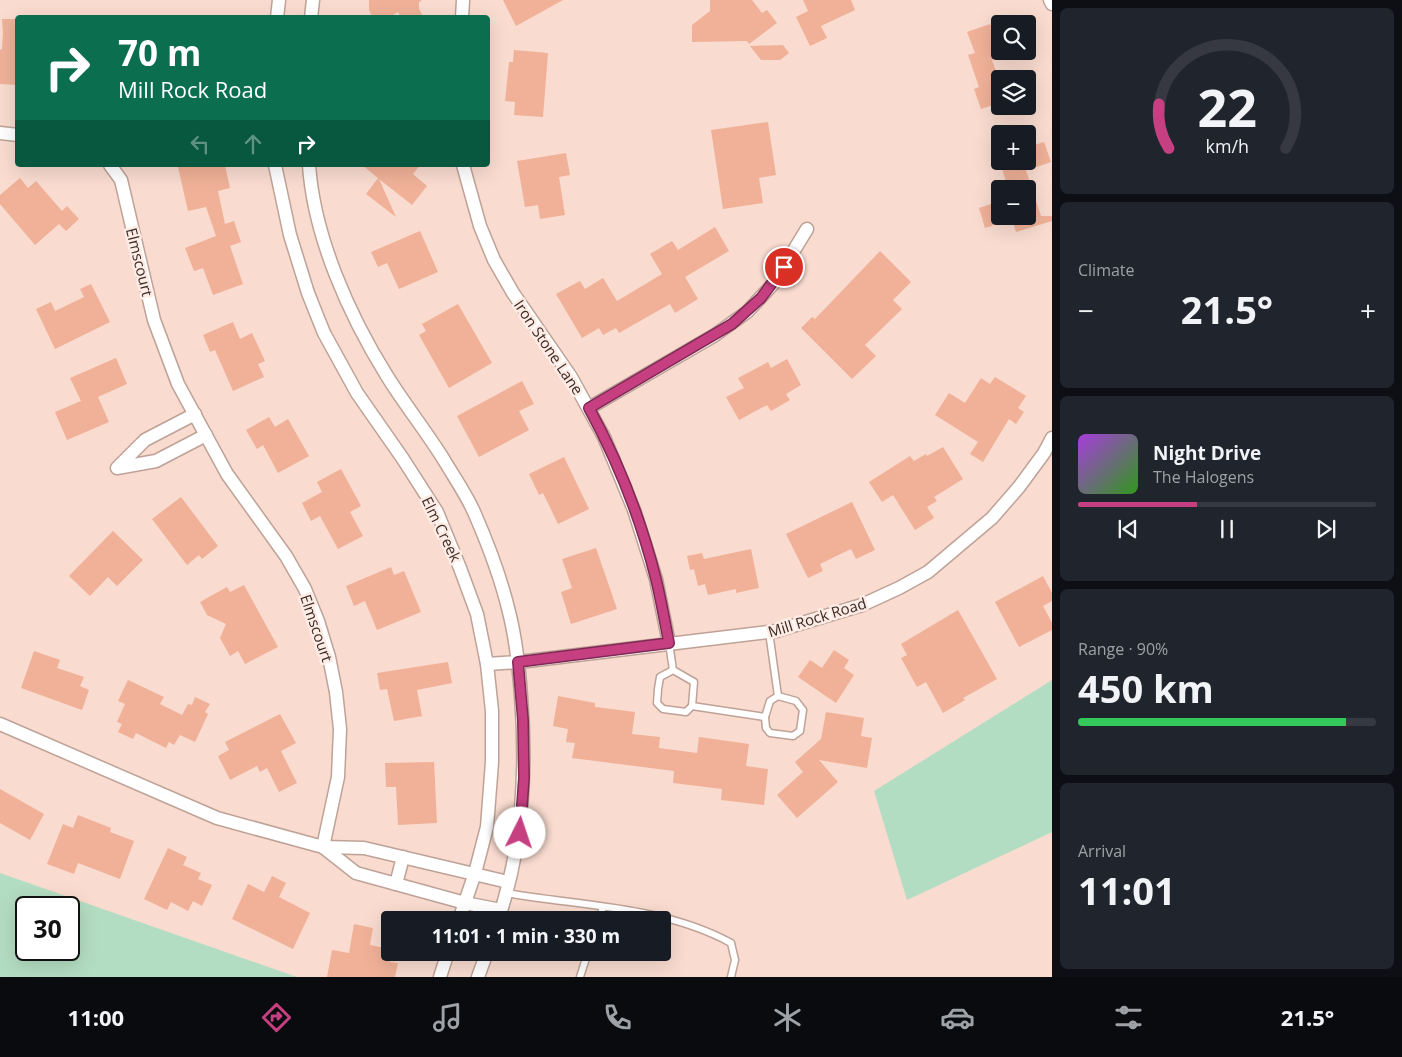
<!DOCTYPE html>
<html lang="en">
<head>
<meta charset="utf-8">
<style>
	:root { --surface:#171b24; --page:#20242c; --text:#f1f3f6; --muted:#9ea1a6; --line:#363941; --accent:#c53f81 }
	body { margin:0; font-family:"Open Sans",sans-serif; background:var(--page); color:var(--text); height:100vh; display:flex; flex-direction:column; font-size:19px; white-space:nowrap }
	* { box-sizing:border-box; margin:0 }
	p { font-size:16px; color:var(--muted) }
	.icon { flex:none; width:28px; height:28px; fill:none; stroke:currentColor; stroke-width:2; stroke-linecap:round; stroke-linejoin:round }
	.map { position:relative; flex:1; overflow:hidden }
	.panel { display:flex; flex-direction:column; gap:8px; padding:8px; background:#0d0f14; width:350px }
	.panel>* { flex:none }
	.hud { position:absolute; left:15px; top:15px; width:475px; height:152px; border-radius:5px; box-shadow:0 5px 20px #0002; background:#0b6e4f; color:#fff; overflow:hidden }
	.controls { position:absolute; left:991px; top:15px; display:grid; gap:10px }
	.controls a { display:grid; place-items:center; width:45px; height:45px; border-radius:5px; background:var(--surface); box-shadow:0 5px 20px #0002; font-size:25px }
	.speed { position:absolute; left:15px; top:896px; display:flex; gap:10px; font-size:25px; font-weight:700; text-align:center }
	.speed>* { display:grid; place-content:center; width:65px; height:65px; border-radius:50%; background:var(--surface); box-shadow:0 5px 20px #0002; line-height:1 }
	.speed .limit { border:2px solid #111; border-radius:8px; background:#fff; color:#111 }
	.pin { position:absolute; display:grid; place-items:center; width:42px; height:42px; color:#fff; margin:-21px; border:2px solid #fff; border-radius:50%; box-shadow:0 1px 5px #0007 }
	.me { position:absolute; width:55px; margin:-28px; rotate:4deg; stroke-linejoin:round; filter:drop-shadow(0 0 4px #0008) }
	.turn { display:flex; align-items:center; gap:18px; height:105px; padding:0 20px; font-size:22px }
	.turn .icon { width:65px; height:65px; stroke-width:2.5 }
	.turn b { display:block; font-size:35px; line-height:42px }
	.lanes { display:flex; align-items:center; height:48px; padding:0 20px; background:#0003; justify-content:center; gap:25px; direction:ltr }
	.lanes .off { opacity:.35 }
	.big { font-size:38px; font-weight:700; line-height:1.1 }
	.panel .widget { flex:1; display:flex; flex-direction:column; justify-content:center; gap:8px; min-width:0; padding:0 18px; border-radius:8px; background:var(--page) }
	.panel .dial { align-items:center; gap:0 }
	.dial svg { height:130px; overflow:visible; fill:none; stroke:var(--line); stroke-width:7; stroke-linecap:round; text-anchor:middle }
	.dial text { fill:var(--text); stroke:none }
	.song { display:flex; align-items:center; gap:15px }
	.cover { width:60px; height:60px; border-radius:8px; background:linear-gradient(135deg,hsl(280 70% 55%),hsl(110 70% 35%)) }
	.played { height:5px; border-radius:2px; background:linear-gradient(90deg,var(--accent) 40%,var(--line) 40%) }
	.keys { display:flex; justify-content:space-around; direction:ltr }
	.heat { display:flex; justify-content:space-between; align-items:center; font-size:28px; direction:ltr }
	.charge { height:8px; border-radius:4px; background:linear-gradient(90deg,#34c759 90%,var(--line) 0) }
	.trip { position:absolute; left:381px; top:911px; width:290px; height:50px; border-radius:5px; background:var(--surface); box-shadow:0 5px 20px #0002; font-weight:700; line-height:50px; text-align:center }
	.menu { display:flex; height:80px; justify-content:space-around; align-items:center; background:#090b0e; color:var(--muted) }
	.menu .icon { width:35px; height:35px }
	.menu .active { color:var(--accent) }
	.menu b { font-size:22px; color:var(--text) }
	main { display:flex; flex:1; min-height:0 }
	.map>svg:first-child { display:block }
</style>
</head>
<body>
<main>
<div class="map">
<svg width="1052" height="977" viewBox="0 0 1052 977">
	<rect width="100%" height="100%" fill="#f9dbcf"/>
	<g fill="#b3ddc2" fill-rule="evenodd">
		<polygon points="1052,680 1052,832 907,900 874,791"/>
		<path d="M0,873l297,104h-297zM26,908h43v42h-43z"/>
	</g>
	<g fill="#f0b198">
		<polygon points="369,0 422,0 419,2 419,9 424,18 401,18 398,12 388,18 373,18 369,10"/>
		<polygon points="503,0 563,0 516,26"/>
		<polygon points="710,0 752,0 762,13 767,10 777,23 749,44 747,41 692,42 692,25 710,11"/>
		<polygon points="803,0 851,0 855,10 821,26 827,38 810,46 796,17 808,11"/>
		<polygon points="2,19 18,19 18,85 0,84 0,50 2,49 3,33"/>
		<polygon points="990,24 1002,56 992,60 1000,83 1000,103 981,109 974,89 979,87 968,55 975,53 967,32"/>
		<polygon points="783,45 789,53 780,60 761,60 750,46"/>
		<polygon points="514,50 548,53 543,117 514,115 515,102 505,101 509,62 513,62"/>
		<polygon points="768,122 776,175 759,178 763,203 723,209 711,130"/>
		<polygon points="1044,142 1051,162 1028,170 1028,147"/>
		<polygon points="566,153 570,175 559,177 565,215 540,219 538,205 525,207 517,161"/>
		<polygon points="1000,161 1023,161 1041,216 1052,216 1052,221 1016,232 1011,216 1028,216 1028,189 1008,189"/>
		<polygon points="189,165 225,165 230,188 218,191 225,224 234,221 241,242 230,246 243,284 213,295 203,268 194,271 185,248 216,236 206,207 188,211 178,167"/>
		<polygon points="362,165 420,165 413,174 427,186 412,205 379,179 396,217 366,194 378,178"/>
		<polygon points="20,178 28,188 36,181 62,211 67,206 79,219 66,231 59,224 35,245 0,204 0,195"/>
		<polygon points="1000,201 1000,223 985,228 979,208"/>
		<polygon points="715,227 729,251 685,277 698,299 675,313 670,304 619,333 616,328 603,335 599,328 582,338 556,294 580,281 585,289 603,278 617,301 662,274 650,254 672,241 678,250"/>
		<polygon points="420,231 438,272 399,289 387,263 378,267 371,252"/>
		<polygon points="880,251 911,282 893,300 902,309 865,345 876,356 852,379 801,328 812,317 815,319"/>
		<polygon points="91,284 110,322 55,349 36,309 51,302 55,311 84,297 80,289"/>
		<polygon points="458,304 492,363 449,388 419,335 426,331 422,324"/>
		<polygon points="233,322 240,339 252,333 265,361 258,364 264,377 233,391 215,350 210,352 203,335"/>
		<polygon points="116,358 127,384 98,397 109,422 67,440 55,412 81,401 70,378"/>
		<polygon points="787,359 801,385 786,394 790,400 771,411 767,405 739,420 726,397 744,388 738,378 768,362 771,368"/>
		<polygon points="995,377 1026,396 1018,408 1024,412 1016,424 1009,419 983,462 970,454 978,442 935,415 949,393 965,403 981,378 990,384"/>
		<polygon points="522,381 534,404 519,411 529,430 479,457 457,416"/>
		<polygon points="269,417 275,427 288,419 309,456 278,473 263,445 257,449 246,430"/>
		<polygon points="943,447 963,479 934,497 937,501 927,507 934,518 915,530 893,495 882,502 869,482 910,456 914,461 926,454 927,456"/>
		<polygon points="564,457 589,509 558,524 543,493 539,495 529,474"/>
		<polygon points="341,469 361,506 350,512 363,536 338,549 320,516 311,521 302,503 322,492 317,482"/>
		<polygon points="181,497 218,546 202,559 199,555 187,565 152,519"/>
		<polygon points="852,502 875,550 856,559 851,549 820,564 823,571 808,578 786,534"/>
		<polygon points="113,531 143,560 117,586 108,577 90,596 69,576"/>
		<polygon points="596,548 617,609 571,624 561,592 572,588 562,559"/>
		<polygon points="751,549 759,588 736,593 736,589 708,595 705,584 698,586 694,569 690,570 687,556 702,553 704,559"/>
		<polygon points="391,567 394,575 404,571 421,612 377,630 365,601 354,606 346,586"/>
		<polygon points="1043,576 1052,593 1052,601 1043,606 1052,623 1052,630 1019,647 995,602"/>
		<polygon points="244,585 278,647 245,664 238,651 230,656 220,638 226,624 207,615 200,602 227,587 230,592"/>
		<polygon points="958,610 997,679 963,698 965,700 943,713 926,682 917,687 901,658 907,655 901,644"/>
		<polygon points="834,650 849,660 844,668 854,675 836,703 798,677 810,660 822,668"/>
		<polygon points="34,651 60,660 57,668 84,677 80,686 89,690 82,710 21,688"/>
		<polygon points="448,662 452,683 417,690 422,716 394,721 387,689 380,690 377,673"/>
		<polygon points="128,680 164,697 160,704 182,715 188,704 192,705 195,697 210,704 205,712 208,714 195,742 180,735 174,745 169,742 166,748 136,733 133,739 118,732 122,724 117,722 125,704 118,701"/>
		<polygon points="558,696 595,703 595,707 635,712 632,734 660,737 659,748 697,753 699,737 749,744 746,766 768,769 764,805 721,800 722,789 673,783 674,771 572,758 575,743 566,742 568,729 553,726"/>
		<polygon points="826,712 864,718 861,736 872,738 867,768 819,760 838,782 797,818 777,795 803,772 795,762 821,739"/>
		<polygon points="280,714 296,743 281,751 297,783 279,792 267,768 260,772 257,766 230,780 218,756 229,750 225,742"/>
		<polygon points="434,762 437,823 398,825 396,787 386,787 385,763"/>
		<polygon points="0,789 44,814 30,840 0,823"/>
		<polygon points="78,815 111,828 110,832 134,841 120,879 78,863 74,874 47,864 63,824 73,828"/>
		<polygon points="168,848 187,857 183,865 201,873 198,879 212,885 202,906 193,901 188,911 171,902 167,910 144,899"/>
		<polygon points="272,876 286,883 279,897 310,913 293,949 232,919 248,884 264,892"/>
		<polygon points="354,924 373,928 370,945 390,949 390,962 398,963 395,977 327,977 332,950 349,953"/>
	</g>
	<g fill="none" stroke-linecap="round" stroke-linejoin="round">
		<defs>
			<g id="service">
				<polyline points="669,643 673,670 694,682 692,706 765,717 770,701 778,696 769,632"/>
				<polyline points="673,670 660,677 658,689 657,703 663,709 686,712 692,706"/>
				<polyline points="765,717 766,728 770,733 793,736 800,731 803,710 796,701 778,696"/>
				<path d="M506,893c75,13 157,13 225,50l4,17 -4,17"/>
				<polyline points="599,920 603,907"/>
				<polyline points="580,977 588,952"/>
			</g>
			<g id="minor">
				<polyline points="1050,0 1052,4"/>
				<polyline points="277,18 279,0"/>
				<polyline points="311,18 313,0"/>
				<polyline points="462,18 463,0"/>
				<polyline points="0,133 18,135"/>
				<polyline points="275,165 290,235 308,293 324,333 357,393 403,459 437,512 460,568 477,614 487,664 492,711 492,762 487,827 475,873 459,920"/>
				<path d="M309,165c5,72 40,150 78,211 18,29 39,55 57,84 10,17 22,34 30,52 14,32 27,66 35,100 7,27 10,56 12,84 6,76 2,151 -23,224"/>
				<polyline points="463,165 480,226 494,260 513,293 571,377 604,437 634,510 656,579 669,643"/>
				<polyline points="589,408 715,335 747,312 774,283 807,229"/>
				<polyline points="195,414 145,440 117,468 156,461 206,435"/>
				<polyline points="487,664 519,662 776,631 862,605 899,588 928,572 992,518 1019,487 1044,453 1052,438"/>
				<polyline points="0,724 217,818 323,847 338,777 340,729 336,692 329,657 318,621 305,589 286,556 227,474 178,384 154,320 121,180 110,165"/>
				<polyline points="323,847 356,873 465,903 501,910"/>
				<polyline points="323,847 364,848 508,882"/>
				<polyline points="396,884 403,857"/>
				<polyline points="440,977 448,952"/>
				<polyline points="478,977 487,952"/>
			</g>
		</defs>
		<use href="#service" stroke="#bea297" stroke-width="9"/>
		<use href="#minor" stroke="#bea297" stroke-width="15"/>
		<use href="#service" stroke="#fff" stroke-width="6"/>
		<use href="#minor" stroke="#fff" stroke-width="12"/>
	</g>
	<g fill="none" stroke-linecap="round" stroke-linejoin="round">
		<defs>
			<path id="route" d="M520,833l4,-55 -1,-58 -5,-58 151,-19c-4,-21 -8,-43 -13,-64 -15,-59 -38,-118 -67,-171l143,-84 29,-26 23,-31"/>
		</defs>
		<use href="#route" stroke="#802954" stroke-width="12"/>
		<use href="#route" stroke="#c53f81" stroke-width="9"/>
	</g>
	<g text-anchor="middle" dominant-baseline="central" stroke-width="5" stroke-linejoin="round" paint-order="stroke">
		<g font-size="15" fill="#382c28" stroke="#feebe4">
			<text transform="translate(140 262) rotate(76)">Elmscourt</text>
			<text transform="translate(549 347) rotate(56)">Iron Stone Lane</text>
			<text transform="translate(442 529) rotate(64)">Elm Creek</text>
			<text transform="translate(817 617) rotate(-17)">Mill Rock Road</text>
			<text transform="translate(317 628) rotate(71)">Elmscourt</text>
		</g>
	</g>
</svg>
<div class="controls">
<a><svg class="icon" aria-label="search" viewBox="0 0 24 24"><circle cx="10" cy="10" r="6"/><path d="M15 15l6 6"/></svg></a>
<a><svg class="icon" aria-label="layers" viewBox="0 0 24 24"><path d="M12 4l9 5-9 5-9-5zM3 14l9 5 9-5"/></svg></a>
<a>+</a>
<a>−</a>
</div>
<div class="speed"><div class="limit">30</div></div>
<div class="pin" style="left:784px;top:267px;background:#d93025"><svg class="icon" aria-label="arrive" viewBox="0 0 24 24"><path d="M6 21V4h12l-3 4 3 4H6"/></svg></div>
<svg class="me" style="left:520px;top:833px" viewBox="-20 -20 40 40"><circle r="19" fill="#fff"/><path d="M0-13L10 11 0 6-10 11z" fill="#c53f81"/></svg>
<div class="trip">11:01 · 1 min · 330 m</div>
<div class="hud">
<div class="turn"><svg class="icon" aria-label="right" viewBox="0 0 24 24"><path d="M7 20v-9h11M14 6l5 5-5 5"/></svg><div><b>70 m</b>Mill Rock Road</div></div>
<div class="lanes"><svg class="icon off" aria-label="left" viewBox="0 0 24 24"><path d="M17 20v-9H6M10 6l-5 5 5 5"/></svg><svg class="icon off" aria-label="ahead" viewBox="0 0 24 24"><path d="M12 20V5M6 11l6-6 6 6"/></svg><svg class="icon" aria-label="right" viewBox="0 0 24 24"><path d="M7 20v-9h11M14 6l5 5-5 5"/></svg></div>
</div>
</div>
<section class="panel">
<div class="widget dial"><svg viewBox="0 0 100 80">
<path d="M14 69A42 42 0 1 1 86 69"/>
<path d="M14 69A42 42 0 0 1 8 42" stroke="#c53f81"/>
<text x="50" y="56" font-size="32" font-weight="700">22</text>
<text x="50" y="72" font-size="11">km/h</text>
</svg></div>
<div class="widget"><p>Climate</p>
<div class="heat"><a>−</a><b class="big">21.5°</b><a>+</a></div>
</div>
<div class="widget">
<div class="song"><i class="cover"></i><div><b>Night Drive</b><p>The Halogens</p></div></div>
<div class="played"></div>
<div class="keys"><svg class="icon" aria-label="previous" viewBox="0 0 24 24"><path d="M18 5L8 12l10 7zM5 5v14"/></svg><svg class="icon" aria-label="pause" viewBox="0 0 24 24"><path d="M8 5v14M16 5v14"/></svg><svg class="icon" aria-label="next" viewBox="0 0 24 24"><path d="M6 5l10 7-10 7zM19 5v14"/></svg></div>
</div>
<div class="widget"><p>Range · 90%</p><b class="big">450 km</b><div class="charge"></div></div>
<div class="widget"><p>Arrival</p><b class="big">11:01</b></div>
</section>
</main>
<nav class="menu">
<b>11:00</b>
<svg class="icon active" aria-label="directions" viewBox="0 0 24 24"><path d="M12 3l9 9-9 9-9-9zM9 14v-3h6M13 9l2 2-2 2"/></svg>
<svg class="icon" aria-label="music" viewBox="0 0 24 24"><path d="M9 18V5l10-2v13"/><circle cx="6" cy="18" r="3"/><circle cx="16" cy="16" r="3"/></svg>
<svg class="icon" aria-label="phone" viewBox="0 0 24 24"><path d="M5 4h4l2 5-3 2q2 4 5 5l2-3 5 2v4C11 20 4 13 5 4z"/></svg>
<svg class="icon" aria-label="climate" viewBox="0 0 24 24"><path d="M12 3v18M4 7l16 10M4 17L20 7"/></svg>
<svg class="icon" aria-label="car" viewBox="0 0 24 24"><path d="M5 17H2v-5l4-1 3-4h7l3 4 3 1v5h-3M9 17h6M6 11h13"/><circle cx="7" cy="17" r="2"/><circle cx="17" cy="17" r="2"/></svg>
<svg class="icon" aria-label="filters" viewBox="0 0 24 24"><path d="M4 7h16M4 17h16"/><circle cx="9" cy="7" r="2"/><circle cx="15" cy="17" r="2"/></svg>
<b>21.5°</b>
</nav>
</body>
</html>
